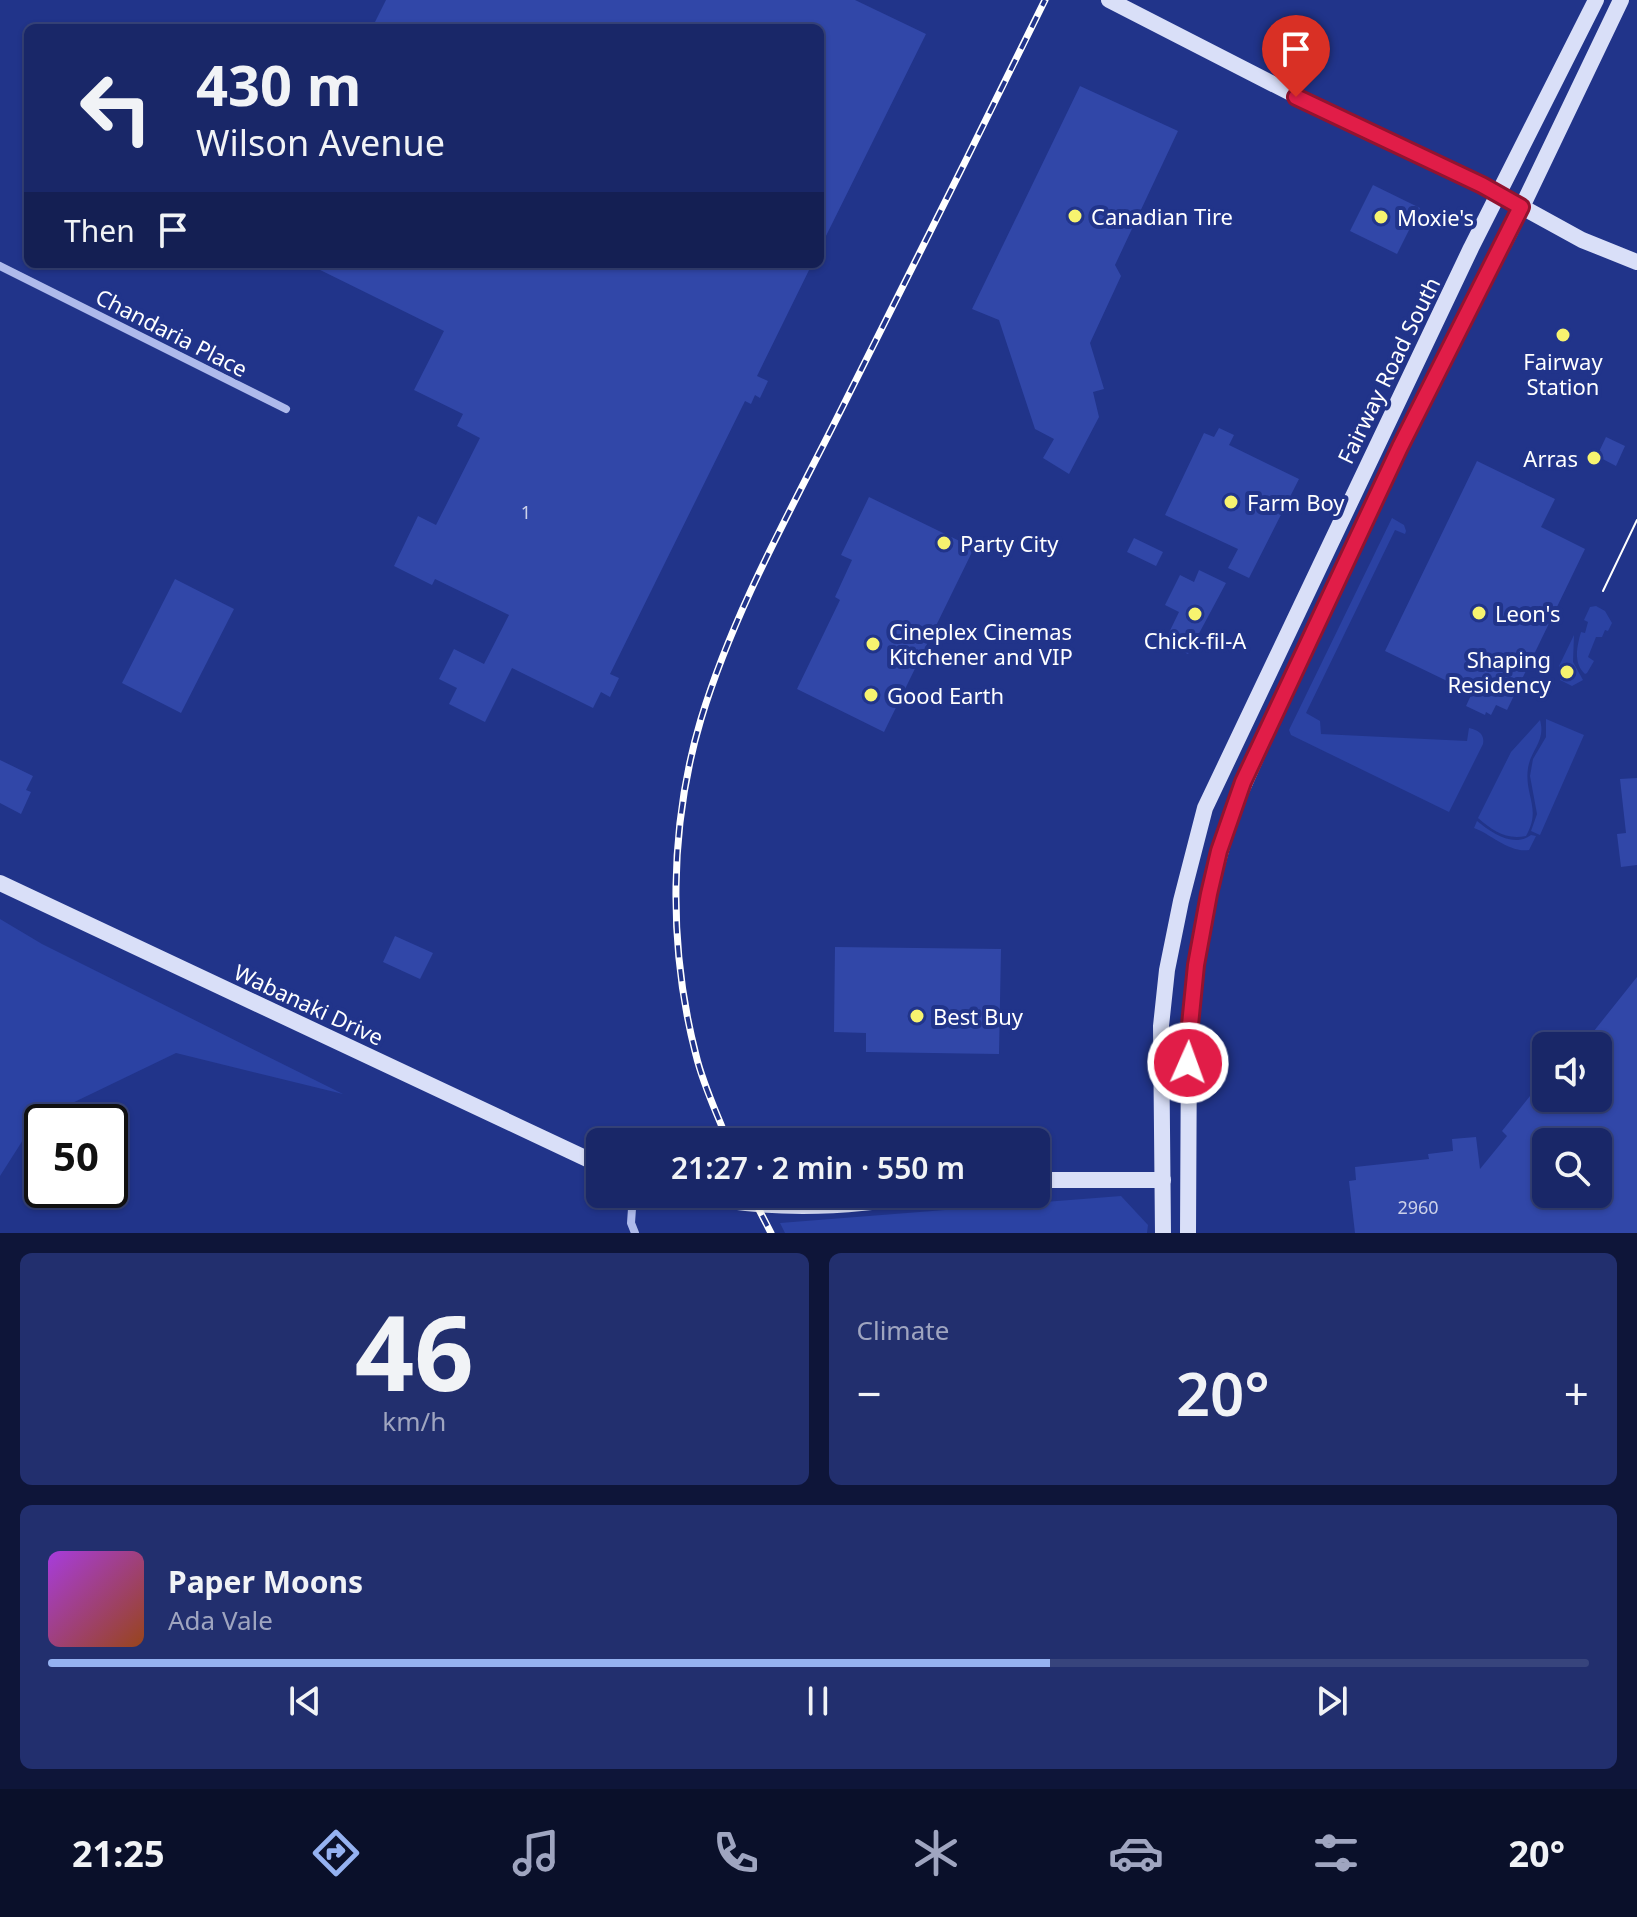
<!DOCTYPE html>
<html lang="en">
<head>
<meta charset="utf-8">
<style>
	:root { --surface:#192768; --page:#222f6e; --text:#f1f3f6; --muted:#9fa5c0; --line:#37447c; --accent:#95b2f1 }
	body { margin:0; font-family:"Noto Sans",sans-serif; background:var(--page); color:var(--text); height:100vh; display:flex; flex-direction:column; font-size:30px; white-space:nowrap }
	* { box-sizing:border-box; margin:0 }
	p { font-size:26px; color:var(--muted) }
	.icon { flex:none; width:44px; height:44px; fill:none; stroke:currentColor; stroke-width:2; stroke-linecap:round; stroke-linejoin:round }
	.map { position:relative; height:1233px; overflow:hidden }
	.sheet { display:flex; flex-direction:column; gap:20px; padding:20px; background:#0e1539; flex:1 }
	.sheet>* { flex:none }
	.hud { position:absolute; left:24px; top:24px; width:800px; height:244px; border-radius:12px; box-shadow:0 2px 6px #0004,0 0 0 2px var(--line); background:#192768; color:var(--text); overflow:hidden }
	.fabs { position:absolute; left:1532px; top:1032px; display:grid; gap:16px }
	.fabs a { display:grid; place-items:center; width:80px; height:80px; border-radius:12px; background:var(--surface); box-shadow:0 2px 6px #0004,0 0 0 2px var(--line); font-size:40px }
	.speed { position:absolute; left:24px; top:1104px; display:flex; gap:16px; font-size:40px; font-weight:700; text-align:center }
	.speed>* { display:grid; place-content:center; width:104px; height:104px; border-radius:50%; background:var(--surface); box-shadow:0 2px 6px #0004,0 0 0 2px var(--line); line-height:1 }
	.speed .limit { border:4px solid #111; border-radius:12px; background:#fff; color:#111 }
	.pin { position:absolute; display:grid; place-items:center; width:68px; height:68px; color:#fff; margin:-82px -34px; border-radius:50% 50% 50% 0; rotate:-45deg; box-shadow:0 0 8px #0007 }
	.pin .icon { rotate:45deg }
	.me { position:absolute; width:88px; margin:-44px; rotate:2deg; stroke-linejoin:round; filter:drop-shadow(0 0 6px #0008) }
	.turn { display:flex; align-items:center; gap:28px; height:168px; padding:0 40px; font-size:36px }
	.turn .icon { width:104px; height:104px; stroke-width:2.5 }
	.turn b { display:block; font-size:56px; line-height:68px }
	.then { display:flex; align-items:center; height:76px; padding:0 40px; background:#0003; gap:16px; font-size:30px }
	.big { font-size:60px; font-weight:600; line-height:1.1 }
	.sheet .tile { flex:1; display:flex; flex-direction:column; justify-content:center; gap:12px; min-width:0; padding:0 28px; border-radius:12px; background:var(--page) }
	.sheet .dial { align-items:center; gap:0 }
	.dial b { font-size:104px; line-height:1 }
	.song { display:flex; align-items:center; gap:24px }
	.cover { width:96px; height:96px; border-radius:12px; background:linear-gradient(135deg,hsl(280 70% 55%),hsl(20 70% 35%)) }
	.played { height:8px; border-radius:4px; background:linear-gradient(90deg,var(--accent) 65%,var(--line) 65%) }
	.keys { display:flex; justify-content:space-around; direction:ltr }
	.heat { display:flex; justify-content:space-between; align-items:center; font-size:44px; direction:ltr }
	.sheet .tiles { flex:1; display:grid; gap:20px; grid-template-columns:1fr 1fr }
	.tile:last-child { grid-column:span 2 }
	.trip { position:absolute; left:586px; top:1128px; width:464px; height:80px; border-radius:12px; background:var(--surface); box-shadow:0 2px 6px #0004,0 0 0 2px var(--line); font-weight:600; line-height:80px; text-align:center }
	.dock { display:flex; height:128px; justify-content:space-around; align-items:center; background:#0a102a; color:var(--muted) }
	.dock .icon { width:56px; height:56px }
	.dock .selected { color:var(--accent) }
	.dock b { font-size:36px; color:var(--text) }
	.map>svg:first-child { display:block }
</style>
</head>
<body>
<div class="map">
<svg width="1637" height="1233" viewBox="0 0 1637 1233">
	<rect width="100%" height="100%" fill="#21348a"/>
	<g fill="#2b42a3">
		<path d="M1392,518l12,7 2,6 -1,3 -10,-4 -89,183 14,8 1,13 146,7 2,-13c9,2 16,6 14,16l-34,68 -158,-77 -2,-5z"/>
		<path d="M1596,606l9,5 7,12 -4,8 -3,-1 -3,7h-6l-8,20 6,4 -7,12 -2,1c-12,-11 -8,-28 -4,-42l4,1 3,-11 -4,-2 6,-13z"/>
		<polygon points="1574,635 1573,662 1583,680 1572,686 1560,680 1559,666"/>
		<polygon points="1546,719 1584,735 1540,835 1531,831 1537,814 1530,776 1533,759 1546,737"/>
		<path d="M1540,720c6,21 -9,29 -12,48 -4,28 14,40 -2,68 -20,4 -33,-5 -48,-18l33,-66z"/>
		<path d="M1477,821c15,12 36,27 54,14l5,1 -7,14c-20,3 -38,-16 -55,-22z"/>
		<polygon points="0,919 42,944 343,1094 176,1053 35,1121 0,1176"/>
		<polygon points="1121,1196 1148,1225 1147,1233 785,1233 780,1223"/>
	</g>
	<g fill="#3147a8" fill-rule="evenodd">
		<polygon points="386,0 855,0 926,34 820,248 820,28 372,28"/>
		<polygon points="1080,86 1178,131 1115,265 1121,276 1090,343 1104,389 1093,392 1099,417 1069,474 1043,458 1054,439 1035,429 999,320 972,309"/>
		<polygon points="1373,185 1420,208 1397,254 1350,231"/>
		<polygon points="308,264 812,264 757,376 768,381 760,398 755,395 751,404 745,401 610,674 619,678 610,697 601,692 593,708 512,668 485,722 449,704 457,688 439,679 454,649 484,664 509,615 435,579 432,585 394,566 418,516 436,525 480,438 457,426 463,414 414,390 444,331"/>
		<polygon points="1219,428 1234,435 1229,445 1299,479 1249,578 1228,568 1238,549 1165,515 1204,433 1214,437"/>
		<polygon points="1606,437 1625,446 1616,466 1597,456"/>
		<polygon points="1477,461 1555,499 1541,527 1585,549 1507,710 1496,705 1491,715 1486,712 1485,715 1466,706 1472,693 1385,651"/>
		<polygon points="869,497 974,548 884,732 797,689 840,600 835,597 852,560 841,555"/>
		<polygon points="1134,538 1163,552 1156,566 1127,552"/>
		<polygon points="1199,570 1226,583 1188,654 1164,643 1179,612 1165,605 1180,575 1194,582"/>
		<polygon points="175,579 234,609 181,713 122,683"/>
		<polygon points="0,760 33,776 26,790 31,792 21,814 0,803"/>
		<polygon points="1637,778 1637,865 1621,867 1617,834 1626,833 1620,779"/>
		<polygon points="395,936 433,953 420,979 383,962"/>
		<polygon points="835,947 1001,949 999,1054 866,1052 866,1033 834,1032"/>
		<path d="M1637,977v256h-282l-6,-52 7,-1 -1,-13 74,-8 -1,-5 25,-3 -1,-12 24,-2 4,32 27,-33 -5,-5 44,-55v22h52v-52h-16zM1546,1142h52v52h-52z"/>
	</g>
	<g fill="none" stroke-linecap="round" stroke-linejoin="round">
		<g stroke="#aebaeb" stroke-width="8">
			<polyline points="0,266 286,409"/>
			<polyline points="633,1194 631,1223 635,1233"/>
		</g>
		<g stroke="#d9dff8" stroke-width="16">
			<polyline points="1109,0 1365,131 1482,185 1582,240 1637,262"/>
			<polyline points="0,883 600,1165"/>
			<polyline points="1036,1180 1163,1180"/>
			<path d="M692,1194c77,18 159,14 237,0"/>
			<polyline points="1163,1233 1161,1026 1167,970 1181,901 1205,808 1471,248 1596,0"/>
			<polyline points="1188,1233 1189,1035 1196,965 1209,894 1231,814 1310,636 1421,404 1510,232 1621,0"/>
		</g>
		<polyline stroke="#fff" stroke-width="2" points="1603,591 1637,520"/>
		<defs>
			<g id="rail">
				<path d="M728,1142c-11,-29 -25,-57 -32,-87 -28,-108 -27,-229 5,-336 34,-112 94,-216 146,-321 66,-132 133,-265 198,-398"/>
				<polyline points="751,1194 771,1233"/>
			</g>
		</defs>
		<use href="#rail" stroke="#fff" stroke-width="7"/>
		<use href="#rail" stroke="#21348a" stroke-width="4" stroke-dasharray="12" stroke-linecap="butt"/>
	</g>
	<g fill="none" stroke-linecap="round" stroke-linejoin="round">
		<defs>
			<polyline id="route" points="1188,1063 1189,1035 1196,965 1209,894 1219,851 1243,782 1400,447 1521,207 1482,185 1296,97"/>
		</defs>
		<use href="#route" stroke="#92132f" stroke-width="20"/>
		<use href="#route" stroke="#e11d48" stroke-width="14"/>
	</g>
	<g fill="#f7f36f" stroke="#21348a" stroke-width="3">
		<circle cx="1075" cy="216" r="8"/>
		<circle cx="1381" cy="217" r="8"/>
		<circle cx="1563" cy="335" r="8"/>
		<circle cx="1594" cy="458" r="8"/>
		<circle cx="1231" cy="502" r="8"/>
		<circle cx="944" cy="543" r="8"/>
		<circle cx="1479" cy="613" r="8"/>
		<circle cx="1195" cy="614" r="8"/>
		<circle cx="873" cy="644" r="8"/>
		<circle cx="1567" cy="672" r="8"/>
		<circle cx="871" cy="695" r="8"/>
		<circle cx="917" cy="1016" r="8"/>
	</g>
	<g text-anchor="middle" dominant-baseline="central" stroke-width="8" stroke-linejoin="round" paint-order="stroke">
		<g font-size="18" fill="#ccd1e9">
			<text x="526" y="512">1</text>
			<text x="1418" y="1207">2960</text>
		</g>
		<g font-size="22" fill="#fff" stroke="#21348a" text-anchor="start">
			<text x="1091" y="216">Canadian Tire</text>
			<text x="1397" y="217">Moxie's</text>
			<text x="1563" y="361" text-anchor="middle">Fairway<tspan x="1563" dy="25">Station</tspan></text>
			<text x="1578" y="458" text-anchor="end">Arras</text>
			<text x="1247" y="502">Farm Boy</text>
			<text x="960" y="543">Party City</text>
			<text x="1495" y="613">Leon's</text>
			<text x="889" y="631">Cineplex Cinemas<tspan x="889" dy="25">Kitchener and VIP</tspan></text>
			<text x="1195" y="640" text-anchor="middle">Chick-fil-A</text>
			<text x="1551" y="659" text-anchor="end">Shaping<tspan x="1551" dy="25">Residency</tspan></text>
			<text x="887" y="695">Good Earth</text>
			<text x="933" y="1016">Best Buy</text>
		</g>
		<g font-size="22" fill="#fff" stroke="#21348a">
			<text transform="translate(172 332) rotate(27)">Chandaria Place</text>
			<text transform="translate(1388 370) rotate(-64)">Fairway Road South</text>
			<text transform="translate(309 1004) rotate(25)">Wabanaki Drive</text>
		</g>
	</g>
</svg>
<div class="fabs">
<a><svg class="icon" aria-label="sound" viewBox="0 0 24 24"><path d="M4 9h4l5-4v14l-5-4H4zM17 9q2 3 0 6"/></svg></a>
<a><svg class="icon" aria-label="search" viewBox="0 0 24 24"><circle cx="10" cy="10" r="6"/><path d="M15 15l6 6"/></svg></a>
</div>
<div class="speed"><div class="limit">50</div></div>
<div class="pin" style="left:1296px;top:97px;background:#d93025"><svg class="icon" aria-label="arrive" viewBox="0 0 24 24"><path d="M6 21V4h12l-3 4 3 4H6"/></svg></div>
<svg class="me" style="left:1188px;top:1063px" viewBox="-20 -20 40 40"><circle r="17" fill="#e11d48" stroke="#fff" stroke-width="3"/><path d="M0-11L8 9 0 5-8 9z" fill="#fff"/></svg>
<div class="trip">21:27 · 2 min · 550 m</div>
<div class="hud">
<div class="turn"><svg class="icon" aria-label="left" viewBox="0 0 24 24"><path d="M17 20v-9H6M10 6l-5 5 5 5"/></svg><div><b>430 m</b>Wilson Avenue</div></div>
<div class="then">Then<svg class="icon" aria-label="arrive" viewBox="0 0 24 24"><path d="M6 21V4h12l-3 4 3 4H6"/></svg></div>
</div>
</div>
<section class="sheet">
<div class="tiles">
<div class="tile dial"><b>46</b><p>km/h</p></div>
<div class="tile"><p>Climate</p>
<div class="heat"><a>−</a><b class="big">20°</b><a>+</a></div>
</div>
<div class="tile">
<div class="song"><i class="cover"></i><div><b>Paper Moons</b><p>Ada Vale</p></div></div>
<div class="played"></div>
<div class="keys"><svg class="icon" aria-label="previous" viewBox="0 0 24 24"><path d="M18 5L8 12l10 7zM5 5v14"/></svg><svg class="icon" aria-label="pause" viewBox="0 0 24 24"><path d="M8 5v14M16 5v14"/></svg><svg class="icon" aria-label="next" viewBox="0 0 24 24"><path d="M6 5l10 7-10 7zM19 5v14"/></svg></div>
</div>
</div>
</section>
<nav class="dock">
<b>21:25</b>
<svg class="icon selected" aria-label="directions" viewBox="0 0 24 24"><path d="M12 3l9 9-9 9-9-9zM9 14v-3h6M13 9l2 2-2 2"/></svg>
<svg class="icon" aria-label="music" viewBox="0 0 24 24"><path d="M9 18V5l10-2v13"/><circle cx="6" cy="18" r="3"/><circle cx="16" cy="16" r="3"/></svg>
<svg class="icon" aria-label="phone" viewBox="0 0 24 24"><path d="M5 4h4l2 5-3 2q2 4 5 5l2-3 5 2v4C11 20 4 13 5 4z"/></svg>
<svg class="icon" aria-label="climate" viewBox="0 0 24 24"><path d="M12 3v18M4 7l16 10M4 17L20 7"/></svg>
<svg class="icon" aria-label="car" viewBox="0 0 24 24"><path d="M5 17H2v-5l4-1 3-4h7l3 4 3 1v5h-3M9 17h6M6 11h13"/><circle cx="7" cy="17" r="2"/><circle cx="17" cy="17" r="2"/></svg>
<svg class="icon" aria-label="filters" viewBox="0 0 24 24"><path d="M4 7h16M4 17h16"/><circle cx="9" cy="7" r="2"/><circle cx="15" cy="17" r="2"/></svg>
<b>20°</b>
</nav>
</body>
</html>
